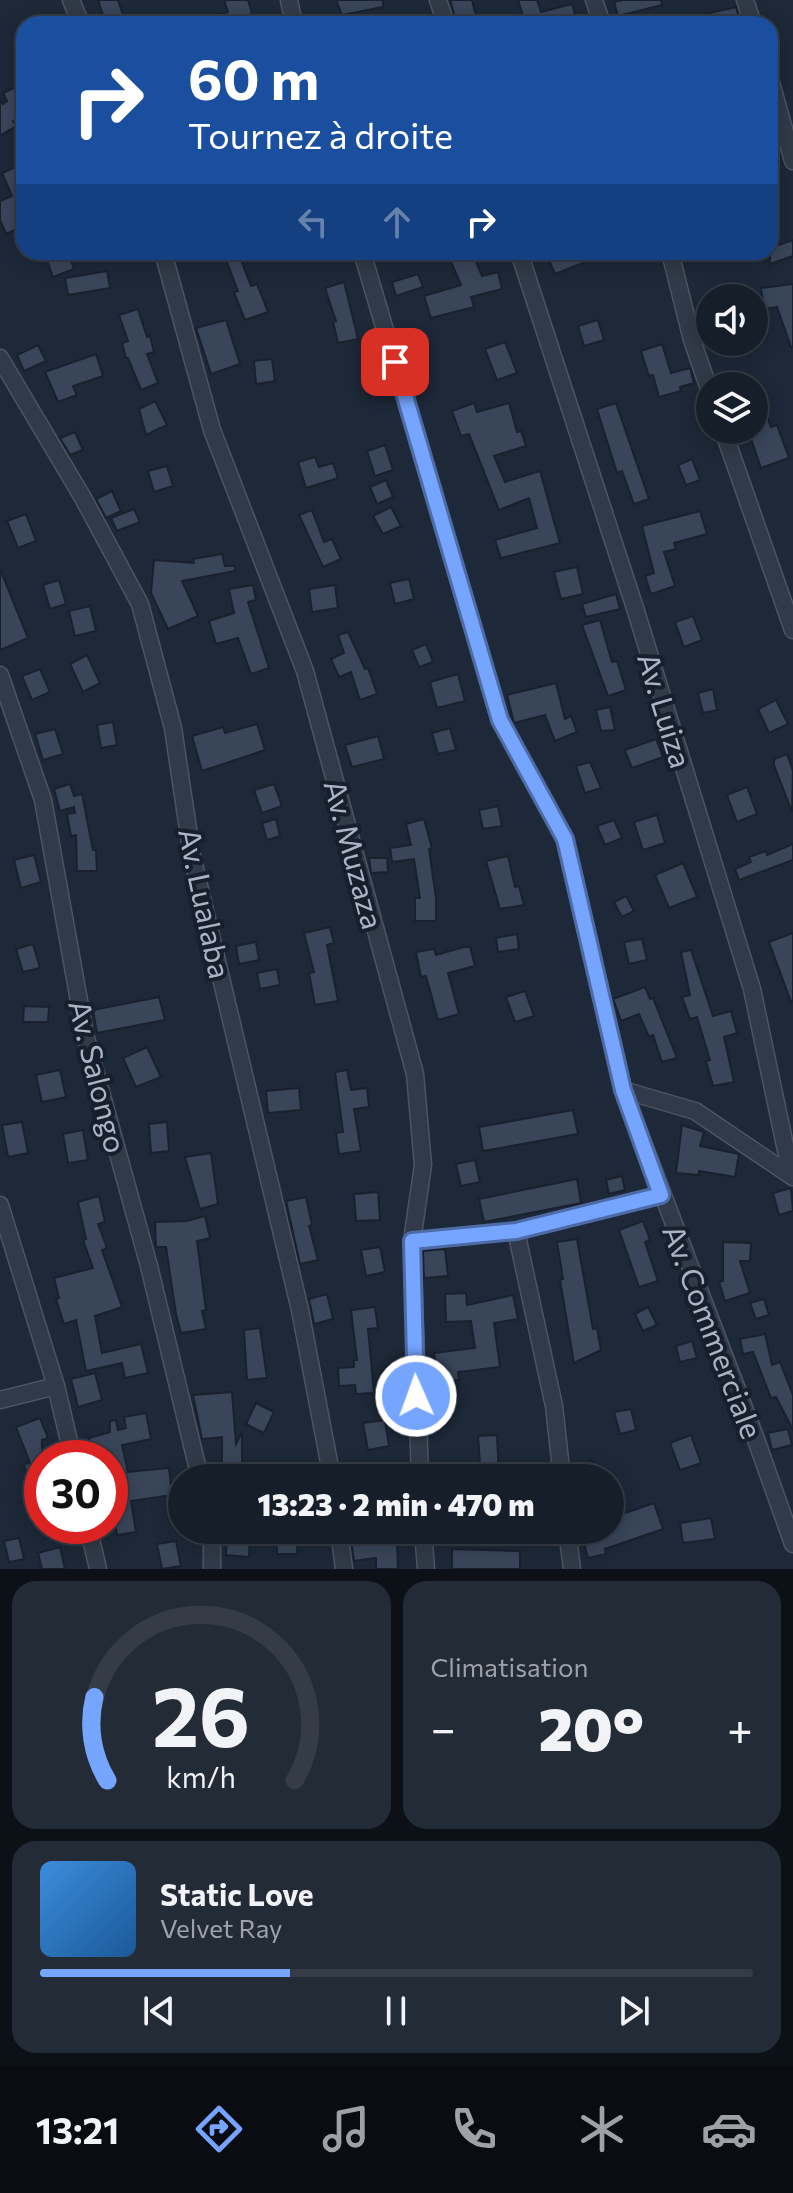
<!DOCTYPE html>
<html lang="fr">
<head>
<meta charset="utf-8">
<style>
	:root { --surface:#161e2a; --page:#232b36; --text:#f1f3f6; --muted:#9ea2a8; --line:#353c47; --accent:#76a5ff }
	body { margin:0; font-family:Commissioner,sans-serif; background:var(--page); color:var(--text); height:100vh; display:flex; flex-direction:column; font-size:30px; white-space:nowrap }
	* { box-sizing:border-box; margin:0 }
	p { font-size:26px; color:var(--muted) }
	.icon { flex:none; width:44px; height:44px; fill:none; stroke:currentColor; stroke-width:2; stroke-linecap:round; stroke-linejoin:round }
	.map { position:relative; height:1569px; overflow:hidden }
	.drawer { display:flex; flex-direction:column; gap:12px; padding:12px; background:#0c1017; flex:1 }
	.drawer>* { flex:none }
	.top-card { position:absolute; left:16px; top:16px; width:762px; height:244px; border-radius:24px; box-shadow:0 4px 20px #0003,0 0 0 2px var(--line); background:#1a4fa0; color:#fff; overflow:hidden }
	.buttons { position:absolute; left:696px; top:284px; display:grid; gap:16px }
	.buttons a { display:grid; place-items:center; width:72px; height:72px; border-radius:50%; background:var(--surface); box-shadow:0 4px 20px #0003,0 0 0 2px var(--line); font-size:40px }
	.speed { position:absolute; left:24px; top:1440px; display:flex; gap:16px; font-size:40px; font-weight:700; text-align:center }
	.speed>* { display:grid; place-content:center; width:104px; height:104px; border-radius:50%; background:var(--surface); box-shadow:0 4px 20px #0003,0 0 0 2px var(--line); line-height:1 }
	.speed .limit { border:12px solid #d22; background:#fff; color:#111 }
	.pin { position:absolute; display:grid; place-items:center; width:68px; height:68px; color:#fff; margin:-34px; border-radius:16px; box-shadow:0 4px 12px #0006 }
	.me { position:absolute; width:88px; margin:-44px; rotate:358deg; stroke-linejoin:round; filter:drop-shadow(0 0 6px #0008) }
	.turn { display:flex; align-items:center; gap:28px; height:168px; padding:0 40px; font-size:36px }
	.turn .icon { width:104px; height:104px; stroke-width:2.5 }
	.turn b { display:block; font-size:56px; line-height:68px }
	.lanes { display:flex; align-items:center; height:76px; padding:0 40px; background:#0003; justify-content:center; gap:40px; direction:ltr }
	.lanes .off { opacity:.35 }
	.big { font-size:60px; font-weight:800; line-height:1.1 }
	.drawer .widget { flex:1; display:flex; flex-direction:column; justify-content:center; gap:12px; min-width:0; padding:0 28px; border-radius:24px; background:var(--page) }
	.drawer .dial { align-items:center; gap:0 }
	.dial svg { height:208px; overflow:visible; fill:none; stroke:var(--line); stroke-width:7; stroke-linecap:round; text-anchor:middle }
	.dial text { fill:var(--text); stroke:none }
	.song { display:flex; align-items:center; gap:24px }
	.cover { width:96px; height:96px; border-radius:12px; background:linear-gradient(135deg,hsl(210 70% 55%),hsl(210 70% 35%)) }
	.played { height:8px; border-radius:4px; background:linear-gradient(90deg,var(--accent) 35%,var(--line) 35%) }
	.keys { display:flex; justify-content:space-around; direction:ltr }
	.heat { display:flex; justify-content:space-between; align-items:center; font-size:44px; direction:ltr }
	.drawer .tiles { flex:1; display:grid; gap:12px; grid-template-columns:1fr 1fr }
	.widget:last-child { grid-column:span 2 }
	.trip { position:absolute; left:168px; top:1464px; width:456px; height:80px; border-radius:40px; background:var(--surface); box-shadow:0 4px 20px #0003,0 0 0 2px var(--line); font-weight:800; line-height:80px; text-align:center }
	.menu { display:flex; height:128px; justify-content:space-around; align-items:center; background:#090c11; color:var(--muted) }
	.menu .icon { width:56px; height:56px }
	.menu .current { color:var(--accent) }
	.menu b { font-size:36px; color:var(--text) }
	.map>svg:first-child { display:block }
</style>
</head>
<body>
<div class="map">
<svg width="793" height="1569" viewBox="0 0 793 1569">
	<rect width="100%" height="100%" fill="#1d2838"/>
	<g fill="#394559" stroke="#19212f" stroke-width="2">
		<polygon points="98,0 118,0 126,24 106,24"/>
		<polygon points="224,0 248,0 252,14 241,17 243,24 200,24 199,20 228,12"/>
		<polygon points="336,0 383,0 383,7 342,15"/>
		<polygon points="450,0 472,0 478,24 457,24"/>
		<polygon points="518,0 537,0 541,12 572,4 577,21 563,24 514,24 514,18 523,16"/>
		<polygon points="623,0 661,0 662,5 618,16 614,2"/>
		<polygon points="736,7 741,24 688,24 688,18"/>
		<polygon points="24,83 24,116 13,121 16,126 0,136 0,99 3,104 7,101 3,93"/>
		<polygon points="24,163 24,226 6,234 0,220 0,201 12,196 2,173"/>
		<polygon points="793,240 793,256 770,264 770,248"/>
		<polygon points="44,252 68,252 74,269 53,277"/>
		<polygon points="238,252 251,286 257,284 268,312 245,320 234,292 238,291 225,257"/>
		<polygon points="447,252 472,252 482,276 498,272 502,289 471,297 474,307 431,318 424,296 461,285"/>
		<polygon points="557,252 578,252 583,263 555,274 547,256"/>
		<polygon points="107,271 110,288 68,295 65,278"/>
		<polygon points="418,274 423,287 396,296 392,282"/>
		<polygon points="344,282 358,339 338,343 333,322 336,321 325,288"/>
		<polygon points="793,284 793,347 791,347 777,307 764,309 761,288"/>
		<polygon points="138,309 147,337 150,336 154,352 147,354 158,383 141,390 128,358 126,358 122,343 128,341 119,315"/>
		<polygon points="226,320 240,364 211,374 196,328"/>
		<polygon points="598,320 604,340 584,346 578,326"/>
		<polygon points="505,342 517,373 497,380 485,349"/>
		<polygon points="662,344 671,373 690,368 694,383 680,387 681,391 659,397 653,375 649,376 641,351"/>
		<polygon points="38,345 46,361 24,371 17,355"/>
		<polygon points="96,354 103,376 73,386 77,395 58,402 45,372"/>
		<polygon points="272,359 275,381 256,384 254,361"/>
		<polygon points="756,385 771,427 777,425 789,458 761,468 748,430 754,430 754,386"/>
		<polygon points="155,401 167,425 146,435 139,409"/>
		<polygon points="474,403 477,412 509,403 517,432 521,431 526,446 494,456 505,482 540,471 560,543 501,558 495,540 537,528 529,498 499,510 469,434 461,436 452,411"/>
		<polygon points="616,403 649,499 634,504 622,471 617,473 597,409"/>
		<polygon points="75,432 83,450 70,455 60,438"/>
		<polygon points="385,445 393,470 375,476 367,451"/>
		<polygon points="315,457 319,467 333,463 338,478 306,488 298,462"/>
		<polygon points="692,459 700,480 686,485 678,465"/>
		<polygon points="167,466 173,486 154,492 148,471"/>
		<polygon points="386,480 393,497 377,504 370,487"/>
		<polygon points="112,491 121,511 106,518 96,499"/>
		<polygon points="391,507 401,526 383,534 373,516"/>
		<polygon points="134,509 140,522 117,531 111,518"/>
		<polygon points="312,510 324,542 332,539 341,559 323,567 299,515"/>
		<polygon points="700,511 707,534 674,543 676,549 664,552 675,586 651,594 645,576 654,573 642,526"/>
		<polygon points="26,514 36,541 18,548 7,521"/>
		<polygon points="222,554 225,566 235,566 235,571 182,581 198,616 168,629 151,593 154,560 194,563 193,559"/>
		<polygon points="577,567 583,594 561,599 554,572"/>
		<polygon points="0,569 28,638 0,650"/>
		<polygon points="409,579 414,599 395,604 390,583"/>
		<polygon points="59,580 66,604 50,609 43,585"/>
		<polygon points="253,585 256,600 248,602 269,668 251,674 238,638 216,644 209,621 234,613 229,589"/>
		<polygon points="335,585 338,608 312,612 309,589"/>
		<polygon points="616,594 620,609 586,617 582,604"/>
		<polygon points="90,606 96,631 75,636 69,611"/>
		<polygon points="693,616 702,640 684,647 675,622"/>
		<polygon points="600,620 612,662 617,661 626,690 608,696 582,625"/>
		<polygon points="348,632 365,669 368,668 377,694 360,700 351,672 339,677 331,659 344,653 338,635"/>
		<polygon points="426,644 433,662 419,667 412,650"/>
		<polygon points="87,655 100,683 83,692 70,664"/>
		<polygon points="40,669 50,692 32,700 22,676"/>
		<polygon points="458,674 465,701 437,708 430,682"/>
		<polygon points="556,683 565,719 571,716 577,732 555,741 545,715 514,723 507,695"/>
		<polygon points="713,689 717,710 703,713 698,693"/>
		<polygon points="776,700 788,724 769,733 758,709"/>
		<polygon points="610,707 615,730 601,731 596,710"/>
		<polygon points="113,722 117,745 101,748 97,725"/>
		<polygon points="257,724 265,750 202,771 192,736 223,727 225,733"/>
		<polygon points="450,728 456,750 438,754 432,733"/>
		<polygon points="55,729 63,754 43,760 35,734"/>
		<polygon points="378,736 384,759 352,767 345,745"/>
		<polygon points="656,739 663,757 632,768 625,750"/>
		<polygon points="787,754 793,771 792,812 774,765 774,759"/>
		<polygon points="590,762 601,788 585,793 576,766"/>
		<polygon points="70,784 74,796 82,794 93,850 96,850 97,871 77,871 76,835 71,836 67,814 75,813 74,807 60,811 54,789"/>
		<polygon points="274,784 282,806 262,813 254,790"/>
		<polygon points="747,787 757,814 737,822 727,795"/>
		<polygon points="498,806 502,826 483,829 479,810"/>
		<polygon points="657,815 665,843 643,850 634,822"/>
		<polygon points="276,819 280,836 267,840 262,823"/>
		<polygon points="424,819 432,848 429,849 436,898 436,921 415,921 415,898 420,898 414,859 392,862 390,848 411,845 406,824"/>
		<polygon points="614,820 622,838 605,845 597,826"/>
		<polygon points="793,844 793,860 739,880 735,869 751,862 749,857 766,851 767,855"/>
		<polygon points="34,855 41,882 21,888 14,860"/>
		<polygon points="508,856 515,887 519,886 524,905 500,909 486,861"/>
		<polygon points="369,858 387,858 388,872 371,873"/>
		<polygon points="683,863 697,897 669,908 655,875"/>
		<polygon points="626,896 634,911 622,917 614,902"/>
		<polygon points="330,927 334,943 327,945 338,1001 315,1005 309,973 314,972 304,933"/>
		<polygon points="793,933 793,1001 791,1002 769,942"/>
		<polygon points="517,934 519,949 498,952 496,938"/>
		<polygon points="642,939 647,960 629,964 624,942"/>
		<polygon points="256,942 259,960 239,964 236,946"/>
		<polygon points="33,944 40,968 23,972 16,949"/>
		<polygon points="464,947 470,947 475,966 448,973 459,1014 438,1020 426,976 421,977 416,952 434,949 436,955"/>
		<polygon points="691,950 713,1016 731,1011 737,1033 724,1037 734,1082 713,1086 706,1061 710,1060 697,1017 690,1019 682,997 690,995 681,952"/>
		<polygon points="277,969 280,985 260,989 257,973"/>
		<polygon points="645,987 650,999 653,998 677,1058 662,1062 653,1035 649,1037 639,1014 621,1021 613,999"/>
		<polygon points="525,991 534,1016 515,1022 506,997"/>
		<polygon points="159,997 165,1020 97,1033 93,1010"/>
		<polygon points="24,1006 49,1007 48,1022 23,1022"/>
		<polygon points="147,1047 161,1077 136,1087 123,1058"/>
		<polygon points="60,1070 66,1097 42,1102 36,1075"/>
		<polygon points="347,1070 351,1090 367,1088 369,1107 354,1109 361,1151 339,1154 336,1133 343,1132 335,1072"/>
		<polygon points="299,1088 301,1110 268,1113 266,1091"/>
		<polygon points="573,1110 578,1134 483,1151 479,1127"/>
		<polygon points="22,1122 28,1153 8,1157 2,1125"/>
		<polygon points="167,1122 169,1151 151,1153 149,1124"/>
		<polygon points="682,1125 704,1132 700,1146 739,1154 735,1177 699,1171 699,1175 676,1173"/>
		<polygon points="83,1130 88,1160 68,1163 63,1134"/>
		<polygon points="211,1153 218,1204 200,1209 185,1157"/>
		<polygon points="475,1160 480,1182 461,1186 456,1164"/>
		<polygon points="622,1176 625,1190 609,1194 606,1180"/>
		<polygon points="577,1179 581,1203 484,1222 479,1199"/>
		<polygon points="791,1188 793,1211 779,1215 773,1193"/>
		<polygon points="378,1192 380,1220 356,1221 354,1194"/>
		<polygon points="99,1196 105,1222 98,1224 107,1248 102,1250 122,1307 95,1316 102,1353 141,1344 148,1373 125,1378 122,1363 86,1371 76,1320 64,1324 56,1299 59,1298 54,1278 93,1268 83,1240 86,1239 78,1202"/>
		<polygon points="306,1197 312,1225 309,1226 318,1260 300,1264 286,1201"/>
		<polygon points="205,1216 210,1238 197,1241 206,1310 202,1311 206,1329 181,1333 176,1314 166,1247 156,1247 155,1222 187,1221"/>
		<polygon points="643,1221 650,1240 645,1242 658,1281 639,1287 619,1230"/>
		<polygon points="577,1239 593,1329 597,1328 601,1350 574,1363 560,1280 563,1279 557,1242"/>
		<polygon points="723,1242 751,1243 750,1261 740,1261 750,1293 725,1301 719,1282 723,1281"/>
		<polygon points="380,1247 385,1272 366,1276 361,1250"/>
		<polygon points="445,1249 448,1276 424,1278 423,1251"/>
		<polygon points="466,1293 467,1305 513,1295 518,1319 494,1323 500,1367 458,1372 459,1380 438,1383 434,1353 475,1348 471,1321 446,1322 445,1294"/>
		<polygon points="327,1294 333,1319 314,1324 309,1299"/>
		<polygon points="764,1299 769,1315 756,1319 750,1303"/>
		<polygon points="375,1307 378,1328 368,1329 374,1393 356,1394 355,1385 339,1386 338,1368 354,1367 354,1360 357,1360 351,1310"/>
		<polygon points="648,1307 657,1325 643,1331 635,1314"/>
		<polygon points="260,1328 267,1378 247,1380 244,1330"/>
		<polygon points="765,1334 772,1365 780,1362 793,1395 793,1430 776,1397 771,1398 753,1352 743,1354 740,1339"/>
		<polygon points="692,1341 697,1358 680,1362 676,1346"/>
		<polygon points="95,1373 102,1400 78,1407 71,1379"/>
		<polygon points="232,1392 236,1444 242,1432 242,1464 255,1465 254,1478 222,1478 222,1437 202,1439 193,1395"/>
		<polygon points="256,1403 274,1412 264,1433 246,1424"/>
		<polygon points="631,1409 636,1430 620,1434 614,1412"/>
		<polygon points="146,1413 151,1439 122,1445 128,1472 169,1468 172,1495 131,1501 136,1532 117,1535 110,1493 110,1451 93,1456 89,1438 110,1432 110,1421 116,1420 118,1430 126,1428 124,1417"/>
		<polygon points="40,1418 48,1438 42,1440 42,1513 37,1514 24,1464 30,1463 16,1427"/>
		<polygon points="385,1420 389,1446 368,1450 363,1423"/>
		<polygon points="788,1429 792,1445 772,1450 768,1433"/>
		<polygon points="497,1435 499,1478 481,1478 478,1436"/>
		<polygon points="691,1435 701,1463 680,1470 670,1443"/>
		<polygon points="591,1460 600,1478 583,1478 578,1467"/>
		<polygon points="654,1503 663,1529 605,1549 606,1554 588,1558 582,1535 617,1527 614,1517"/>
		<polygon points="711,1518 715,1539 683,1543 680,1523"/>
		<polygon points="227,1530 250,1531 249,1557 226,1555"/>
		<polygon points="277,1530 298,1530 297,1554 277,1554"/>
		<polygon points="368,1531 370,1542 397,1541 398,1569 376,1569 376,1558 354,1561 350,1533"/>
		<polygon points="19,1538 24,1559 9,1562 4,1541"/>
		<polygon points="176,1541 181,1566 162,1569 157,1544"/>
		<polygon points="60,1547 65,1569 42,1569 38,1553"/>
		<polygon points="452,1549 520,1551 520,1569 452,1569"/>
	</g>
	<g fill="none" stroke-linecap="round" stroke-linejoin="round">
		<defs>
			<g id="minor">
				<polyline points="71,0 81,24"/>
				<polyline points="289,0 294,24"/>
				<polyline points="438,0 446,24"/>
				<polyline points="594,0 602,24"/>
				<polyline points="745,0 753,24"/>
				<polyline points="770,79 793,161"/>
				<polyline points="163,252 212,430 305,671 415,1074 423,1165 412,1241 420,1478"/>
				<polyline points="362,252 500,720 565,839 623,1090 754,1434 793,1544"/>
				<polyline points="519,252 635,608 752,989 791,1174"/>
				<polyline points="670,252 692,340 710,392"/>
				<polyline points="0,358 83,498 140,604 173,728 192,856 300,1310 332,1478"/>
				<polyline points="723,430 793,630"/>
				<polyline points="0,675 43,800 85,1034 149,1266 200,1478"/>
				<polyline points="623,1090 695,1111 793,1177"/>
				<polyline points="0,1205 56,1386 73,1458"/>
				<polyline points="516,1231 554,1406 562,1478"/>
				<polyline points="412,1241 516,1231 661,1195"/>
				<polyline points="0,1400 56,1386"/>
				<polyline points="88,1526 98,1569"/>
				<polyline points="339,1530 344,1569"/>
				<polyline points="423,1530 426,1569"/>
				<polyline points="567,1530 572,1569"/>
				<polyline points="212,1569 212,1530"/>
			</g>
		</defs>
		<use href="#minor" stroke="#4c5464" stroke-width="19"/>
		<use href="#minor" stroke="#313a48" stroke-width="16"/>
	</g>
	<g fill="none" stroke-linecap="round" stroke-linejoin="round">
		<defs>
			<polyline id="route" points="395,362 500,720 565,839 623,1090 661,1195 516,1231 412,1241 416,1396"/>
		</defs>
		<use href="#route" stroke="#4d6ba6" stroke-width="20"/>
		<use href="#route" stroke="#76a5ff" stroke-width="14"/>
	</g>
	<g text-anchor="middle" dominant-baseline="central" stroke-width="8" stroke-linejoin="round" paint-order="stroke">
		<g font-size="30" fill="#abb4c6" stroke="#171f2c">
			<text transform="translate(666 710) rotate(73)">Av. Luiza</text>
			<text transform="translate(355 854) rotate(75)">Av. Muzaza</text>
			<text transform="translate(206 903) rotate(78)">Av. Lualaba</text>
			<text transform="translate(99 1076) rotate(76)">Av. Salongo</text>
			<text transform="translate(714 1331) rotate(69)">Av. Commerciale</text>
		</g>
	</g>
</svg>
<div class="buttons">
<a><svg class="icon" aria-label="sound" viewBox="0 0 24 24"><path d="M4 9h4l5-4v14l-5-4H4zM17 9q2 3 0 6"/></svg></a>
<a><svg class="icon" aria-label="layers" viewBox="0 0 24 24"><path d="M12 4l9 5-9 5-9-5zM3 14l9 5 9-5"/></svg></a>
</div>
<div class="speed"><div class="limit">30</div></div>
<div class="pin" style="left:395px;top:362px;background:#d93025"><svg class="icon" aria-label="arrive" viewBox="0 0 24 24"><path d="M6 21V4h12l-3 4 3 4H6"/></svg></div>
<svg class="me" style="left:416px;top:1396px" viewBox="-20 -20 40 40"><circle r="17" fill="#76a5ff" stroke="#fff" stroke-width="3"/><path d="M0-11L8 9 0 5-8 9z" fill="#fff"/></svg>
<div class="trip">13:23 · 2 min · 470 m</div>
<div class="top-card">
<div class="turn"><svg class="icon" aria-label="right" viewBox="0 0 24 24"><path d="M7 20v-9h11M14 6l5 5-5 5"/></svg><div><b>60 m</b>Tournez à droite</div></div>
<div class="lanes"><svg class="icon off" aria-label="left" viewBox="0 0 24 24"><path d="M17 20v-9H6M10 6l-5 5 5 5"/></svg><svg class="icon off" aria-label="ahead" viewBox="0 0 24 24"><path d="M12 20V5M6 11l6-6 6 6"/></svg><svg class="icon" aria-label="right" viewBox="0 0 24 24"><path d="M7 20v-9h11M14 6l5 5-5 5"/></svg></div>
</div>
</div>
<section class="drawer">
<div class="tiles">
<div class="widget dial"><svg viewBox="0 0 100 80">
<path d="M14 69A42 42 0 1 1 86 69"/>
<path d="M14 69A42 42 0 0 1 9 37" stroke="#76a5ff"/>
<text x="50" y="56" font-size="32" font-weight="700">26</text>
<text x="50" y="72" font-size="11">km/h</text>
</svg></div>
<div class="widget"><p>Climatisation</p>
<div class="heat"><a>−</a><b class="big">20°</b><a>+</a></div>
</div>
<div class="widget">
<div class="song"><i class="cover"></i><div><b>Static Love</b><p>Velvet Ray</p></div></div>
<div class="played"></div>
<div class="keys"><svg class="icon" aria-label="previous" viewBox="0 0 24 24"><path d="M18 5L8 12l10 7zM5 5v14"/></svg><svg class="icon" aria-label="pause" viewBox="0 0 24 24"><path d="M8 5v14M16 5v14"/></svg><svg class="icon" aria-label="next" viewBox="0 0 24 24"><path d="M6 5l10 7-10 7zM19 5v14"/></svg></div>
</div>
</div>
</section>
<nav class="menu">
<b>13:21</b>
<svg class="icon current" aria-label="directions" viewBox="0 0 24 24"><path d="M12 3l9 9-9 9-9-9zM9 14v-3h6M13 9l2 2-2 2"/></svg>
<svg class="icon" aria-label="music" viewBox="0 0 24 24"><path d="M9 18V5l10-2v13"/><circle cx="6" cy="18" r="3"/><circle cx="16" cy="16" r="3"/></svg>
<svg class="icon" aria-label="phone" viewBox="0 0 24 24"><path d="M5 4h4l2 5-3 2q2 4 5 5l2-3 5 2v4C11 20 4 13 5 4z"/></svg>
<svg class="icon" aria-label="climate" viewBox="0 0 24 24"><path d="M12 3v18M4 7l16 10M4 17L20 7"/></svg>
<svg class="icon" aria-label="car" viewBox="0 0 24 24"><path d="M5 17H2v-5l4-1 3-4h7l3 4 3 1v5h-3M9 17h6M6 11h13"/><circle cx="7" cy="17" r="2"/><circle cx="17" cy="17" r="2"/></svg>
</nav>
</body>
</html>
